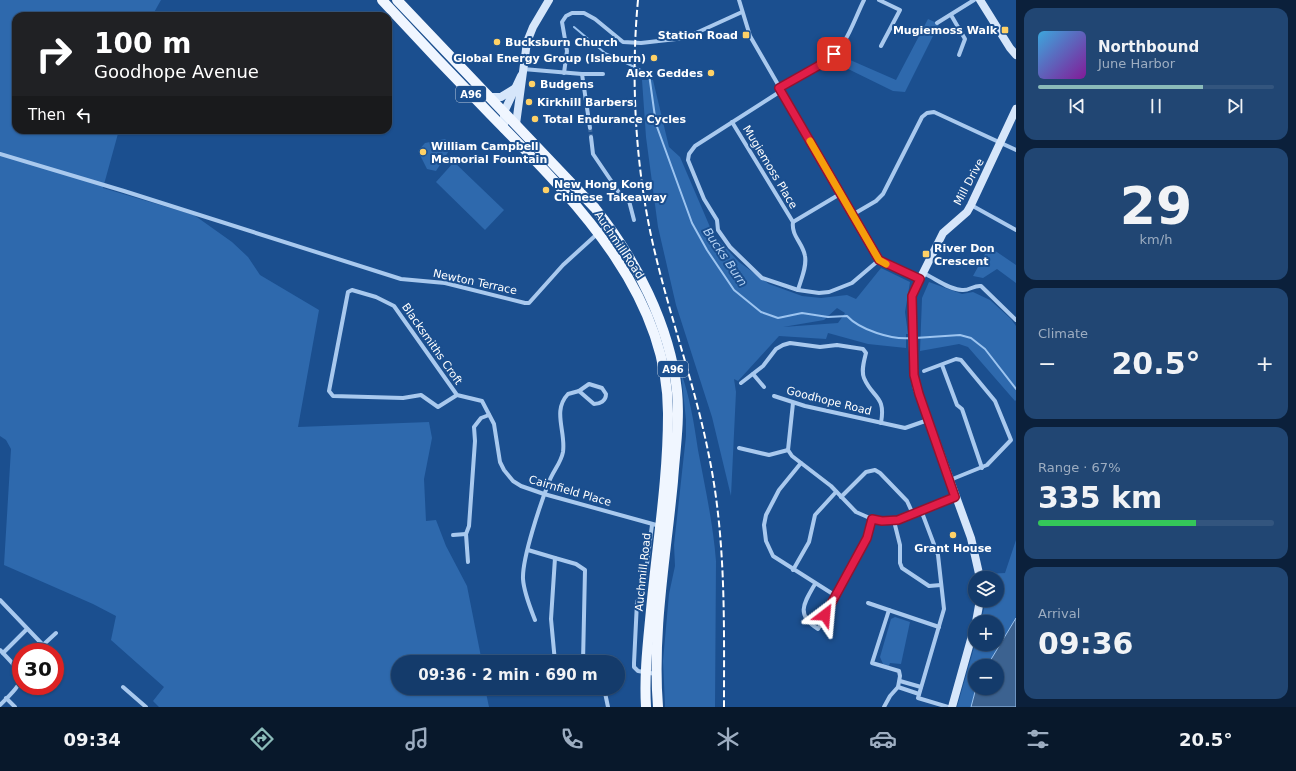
<!DOCTYPE html>
<html lang="en">
<head>
<meta charset="utf-8">
<style>
	:root { --surface:#143b6b; --page:#214673; --text:#f1f3f6; --muted:#9dadc1; --line:#33557e; --accent:#8bbbb9 }
	body { margin:0; font-family:"DejaVu Sans",sans-serif; background:var(--page); color:var(--text); height:100vh; display:flex; flex-direction:column; font-size:15px; white-space:nowrap }
	* { box-sizing:border-box; margin:0 }
	p { font-size:13px; color:var(--muted) }
	.icon { flex:none; width:22px; height:22px; fill:none; stroke:currentColor; stroke-width:2; stroke-linecap:round; stroke-linejoin:round }
	.map { position:relative; flex:1; overflow:hidden }
	.details { display:flex; flex-direction:column; gap:8px; padding:8px; background:#0b203b; width:280px }
	.details>* { flex:none }
	.hud { position:absolute; left:12px; top:12px; width:380px; height:122px; border-radius:12px; box-shadow:0 1px 3px #0004,0 0 0 1px var(--line); background:#202124; color:#fff; overflow:hidden }
	.fabs { position:absolute; left:968px; top:571px; display:grid; gap:8px }
	.fabs a { display:grid; place-items:center; width:36px; height:36px; border-radius:50%; background:var(--surface); box-shadow:0 1px 3px #0004,0 0 0 1px var(--line); font-size:20px }
	.speed { position:absolute; left:12px; top:643px; display:flex; gap:8px; font-size:20px; font-weight:700; text-align:center }
	.speed>* { display:grid; place-content:center; width:52px; height:52px; border-radius:50%; background:var(--surface); box-shadow:0 1px 3px #0004,0 0 0 1px var(--line); line-height:1 }
	.speed .limit { border:6px solid #d22; background:#fff; color:#111 }
	.pin { position:absolute; display:grid; place-items:center; width:34px; height:34px; color:#fff; margin:-17px; border-radius:8px; box-shadow:0 2px 6px #0006 }
	.me { position:absolute; width:44px; margin:-22px; rotate:29deg; stroke-linejoin:round; filter:drop-shadow(0 0 3px #0008) }
	.turn { display:flex; align-items:center; gap:14px; height:84px; padding:0 16px; font-size:18px }
	.turn .icon { width:52px; height:52px; stroke-width:2.5 }
	.turn b { display:block; font-size:28px; line-height:34px }
	.then { display:flex; align-items:center; height:38px; padding:0 16px; background:#0003; gap:8px; font-size:15px }
	.big { font-size:30px; font-weight:700; line-height:1.1 }
	.details .card { flex:1; display:flex; flex-direction:column; justify-content:center; gap:6px; min-width:0; padding:0 14px; border-radius:12px; background:var(--page) }
	.details .dial { align-items:center; gap:0 }
	.dial b { font-size:52px; line-height:1 }
	.song { display:flex; align-items:center; gap:12px }
	.cover { width:48px; height:48px; border-radius:6px; background:linear-gradient(135deg,hsl(200 70% 55%),hsl(290 70% 35%)) }
	.played { height:4px; border-radius:2px; background:linear-gradient(90deg,var(--accent) 70%,var(--line) 70%) }
	.keys { display:flex; justify-content:space-around; direction:ltr }
	.heat { display:flex; justify-content:space-between; align-items:center; font-size:22px; direction:ltr }
	.charge { height:6px; border-radius:3px; background:linear-gradient(90deg,#34c759 67%,var(--line) 0) }
	.trip { position:absolute; left:391px; top:655px; width:234px; height:40px; border-radius:20px; background:var(--surface); box-shadow:0 1px 3px #0004,0 0 0 1px var(--line); font-weight:700; line-height:40px; text-align:center }
	.tabs { display:flex; height:64px; justify-content:space-around; align-items:center; background:#08182b; color:var(--muted) }
	.tabs .icon { width:28px; height:28px }
	.tabs .selected { color:var(--accent) }
	.tabs b { font-size:18px; color:var(--text) }
	main { display:flex; flex:1; min-height:0 }
	.map>svg:first-child { display:block }
</style>
</head>
<body>
<main>
<div class="map">
<svg width="1016" height="707" viewBox="0 0 1016 707">
	<rect width="100%" height="100%" fill="#1b4f8f"/>
	<g fill="#2e69ad" fill-rule="evenodd">
		<polygon points="0,0 161,0 152,16 16,16 16,130 119,130 103,188 194,215 232,242 248,257 260,275 319,310 298,427 429,422 432,438 424,479 426,521 436,520 446,546 467,586 482,662 398,662 398,688 485,688 489,707 159,707 153,701 164,687 111,640 116,616 93,604 4,565 11,449 6,440 0,436"/>
		<polygon points="928,19 939,24 905,92 893,91 842,66 838,57 841,56 896,80"/>
		<path d="M642,80h11l16,67 11,10 33,77 26,28 30,22 33,12 19,2 26,-3 9,4 25,-31 29,14 -5,30 3,22h-2v14l-38,-4 -40,-11 -2,6 -47,-3 -41,45 -4,-2 2,13 -5,104 -19,-79 -36,-112 -18,-78 -12,-90zM837,308l8,5 -7,10 -55,4 41,-7z"/>
		<polygon points="445,139 452,146 436,171 427,169 418,151 425,143"/>
		<polygon points="454,162 504,210 485,230 436,182"/>
		<polygon points="994,250 1016,265 1016,283 997,269 983,278 973,276 985,254"/>
		<polygon points="929,282 962,294 973,292 990,300 1011,319 1016,326 1016,400 1015,401 968,347 959,344 920,351 922,298"/>
		<path d="M681,372c9,26 13,51 17,78 7,37 15,73 18,111l-1,146h-50v-2l-2,-44 6,-67 6,-28 -1,-21 12,-109v-16z"/>
		<polygon points="1016,540 1016,618 987,666 975,666 976,688 971,707 957,707 975,644 997,644 997,622 981,622 986,600 997,600 997,578 986,578 986,574 1005,573"/>
		<polygon points="895,617 910,622 901,664 890,663 889,666 883,664 880,657 891,619"/>
	</g>
	<polygon fill="#3c6290" stroke="#9cc4f0" points="1016,618 1016,707 971,707 976,688 997,688 997,666 987,666"/>
	<g fill="none" stroke-linecap="round" stroke-linejoin="round">
		<g stroke="#9cc4f0" stroke-width="2">
			<path d="M574,27l31,26 44,21 7,50 36,99 15,27 27,40 27,22 17,6 24,-5 26,4 19,-1c13,14 45,24 64,22"/>
			<polyline points="915,338 960,335 971,338 985,349 1016,389"/>
		</g>
		<g stroke="#3d69a0" stroke-width="4" stroke-dasharray="4 2" stroke-linecap="butt">
			<polyline points="590,128 591,137"/>
			<polyline points="612,182 617,190"/>
		</g>
		<g stroke="#a9c9ee" stroke-width="4">
			<polyline points="739,0 750,36 879,260 920,279"/>
			<polyline points="879,0 900,10 881,46"/>
			<polyline points="951,15 965,39 959,55"/>
			<polyline points="937,23 974,0"/>
			<polyline points="523,69 582,74 603,74"/>
			<polyline points="564,73 567,51 562,22 566,16 572,13 584,13 595,19 623,42 641,43 685,38 742,12"/>
			<polyline points="582,74 590,128"/>
			<path d="M779,88c21,-11 53,-26 65,-46 8,-13 13,-28 20,-42"/>
			<polyline points="781,91 695,146 689,154 688,160 704,199 717,220 718,230 730,247 762,278 798,290 819,293 829,292 852,283 879,260"/>
			<path d="M732,122l61,100c-2,14 10,21 12,34 2,11 -4,23 -7,34"/>
			<polyline points="591,137 593,154 612,182"/>
			<polyline points="0,154 124,191 401,279 445,283 525,303 529,303 563,265 607,225"/>
			<polyline points="617,190 621,195 628,197 634,220"/>
			<polyline points="971,205 1016,230"/>
			<polyline points="852,215 876,201 883,194 922,117 927,113 934,112 1016,150"/>
			<polyline points="793,222 840,194"/>
			<path d="M923,273c12,5 26,17 39,17 7,1 12,-5 19,-4l35,34"/>
			<polyline points="942,365 957,405 962,409 982,468"/>
			<polyline points="924,371 956,359 961,360 995,401 1011,440 987,465 950,480"/>
			<polyline points="753,374 764,387"/>
			<path d="M741,383l22,-17 13,-17 7,-4 7,-2 30,4 17,-2 26,4 3,4c-2,8 -5,18 -2,25 9,21 22,17 17,45"/>
			<path d="M589,384l13,4 4,6c0,7 -6,10 -12,10l-15,-13z"/>
			<polyline points="457,395 394,306 376,297 352,290 348,292 329,391 333,396 403,398 421,395 438,407 457,395 482,401 494,424 500,462 504,470 513,481 521,486 544,494 660,526"/>
			<polyline points="774,396 805,406 905,428 928,420"/>
			<polyline points="793,403 788,450 792,456 831,486 856,512 872,519 882,521 898,520 955,497"/>
			<polyline points="739,448 769,455 788,450"/>
			<polyline points="801,463 779,490 766,515 764,525 766,541 773,556 836,596"/>
			<polyline points="841,497 866,472 875,470 880,473 907,501 913,514"/>
			<polyline points="921,510 938,555 944,609 918,698 948,707"/>
			<polyline points="894,521 900,545 900,563 902,568 929,586 941,585"/>
			<polyline points="652,525 644,587 637,602 634,663 634,667 638,671 656,674"/>
			<polyline points="453,535 466,534"/>
			<polyline points="528,550 555,558"/>
			<polyline points="468,562 466,534 469,526 475,441 474,427 481,418 489,415"/>
			<polyline points="793,570 809,542 815,515 836,492"/>
			<path d="M815,584c-11,19 -20,31 3,45 19,-35 43,-70 54,-110"/>
			<polyline points="0,600 43,645 56,633"/>
			<polyline points="868,603 939,627"/>
			<polyline points="889,610 872,663 899,671 900,676 898,687"/>
			<path d="M535,620c-5,-13 -11,-27 -12,-41 -1,-21 18,-77 26,-97 4,-11 12,-19 14,-30 3,-21 -11,-41 5,-58l11,-3"/>
			<path d="M0,650c26,27 28,28 0,55"/>
			<polyline points="3,653 27,629"/>
			<polyline points="555,662 551,619 555,558 576,564 585,570 583,662"/>
			<polyline points="900,681 921,687"/>
			<polyline points="123,687 146,707"/>
			<polyline points="604,688 608,707"/>
			<polyline points="6,698 15,707"/>
			<polyline points="884,707 890,696 898,687 919,694"/>
		</g>
		<g stroke="#d6e6fa" stroke-width="8">
			<polyline points="980,0 1010,48 1016,55"/>
			<polyline points="490,97 501,97 514,89"/>
			<polyline points="516,124 527,42 533,27 549,0"/>
			<polyline points="504,129 504,112 521,76"/>
			<polyline points="980,578 971,538 917,389 914,375 912,329 912,296 920,279 943,233 967,212 971,205 1016,109"/>
			<polyline points="976,622 980,600"/>
			<polyline points="952,707 975,625"/>
		</g>
		<g stroke="#f0f6ff" stroke-width="10">
			<path d="M382,0c36,39 72,77 109,115 80,82 178,176 177,300 0,65 -11,130 -17,195 -3,32 -7,64 -5,97"/>
			<path d="M397,0l198,208c40,50 75,117 82,183 3,30 -2,60 -4,90 -7,75 -21,151 -15,226"/>
		</g>
		<path stroke="#fff" stroke-width="2" stroke-dasharray="7 3" stroke-linecap="butt" d="M638,0c-8,84 -2,179 19,261 16,65 39,129 52,195 17,83 15,166 15,251"/>
	</g>
	<g fill="none" stroke-linecap="round" stroke-linejoin="round">
		<defs>
			<polyline id="route" points="825,615 867,538 872,519 882,521 898,520 955,497 919,394 914,375 912,296 920,279 879,260 779,88 818,66 834,54"/>
		</defs>
		<use href="#route" stroke="#92132f" stroke-width="10"/>
		<use href="#route" stroke="#e11d48" stroke-width="7"/>
		<polyline stroke="#f59e0b" stroke-width="7" points="810,141 879,260 886,264"/>
	</g>
	<g fill="#ffd166" stroke="#1b4f8f" stroke-width="1.5">
		<rect x="1001" y="26" width="8" height="8" rx="2"/>
		<rect x="742" y="31" width="8" height="8" rx="2"/>
		<circle cx="497" cy="42" r="4"/>
		<circle cx="654" cy="58" r="4"/>
		<circle cx="711" cy="73" r="4"/>
		<circle cx="532" cy="84" r="4"/>
		<circle cx="529" cy="102" r="4"/>
		<circle cx="535" cy="119" r="4"/>
		<circle cx="423" cy="152" r="4"/>
		<circle cx="546" cy="190" r="4"/>
		<rect x="922" y="250" width="8" height="8" rx="2"/>
		<circle cx="953" cy="535" r="4"/>
	</g>
	<g text-anchor="middle" dominant-baseline="central" stroke-width="4" stroke-linejoin="round" paint-order="stroke">
		<g fill="#1b4f8f" stroke="#bbcadd" stroke-width="1">
			<rect x="456" y="86" width="30" height="16" rx="3"/>
			<rect x="658" y="361" width="30" height="16" rx="3"/>
		</g>
		<g font-size="10" font-weight="bold" fill="#fff">
			<text x="471" y="94">A96</text>
			<text x="673" y="369">A96</text>
		</g>
		<g font-size="11" font-weight="bold" fill="#fff" stroke="#1b4f8f" text-anchor="start">
			<text x="997" y="30" text-anchor="end">Mugiemoss Walk</text>
			<text x="738" y="35" text-anchor="end">Station Road</text>
			<text x="505" y="42">Bucksburn Church</text>
			<text x="646" y="58" text-anchor="end">Global Energy Group (Isleburn)</text>
			<text x="703" y="73" text-anchor="end">Alex Geddes</text>
			<text x="540" y="84">Budgens</text>
			<text x="537" y="102">Kirkhill Barbers</text>
			<text x="543" y="119">Total Endurance Cycles</text>
			<text x="431" y="146">William Campbell<tspan x="431" dy="13">Memorial Fountain</tspan></text>
			<text x="554" y="184">New Hong Kong<tspan x="554" dy="13">Chinese Takeaway</tspan></text>
			<text x="934" y="248">River Don<tspan x="934" dy="13">Crescent</tspan></text>
			<text x="953" y="548" text-anchor="middle">Grant House</text>
		</g>
		<g font-size="11" fill="#fff" stroke="#1b4f8f">
			<text transform="translate(770 167) rotate(59)">Mugiemoss Place</text>
			<text transform="translate(969 182) rotate(-62)">Mill Drive</text>
			<text transform="translate(619 245) rotate(56)">Auchmill Road</text>
			<text transform="translate(475 282) rotate(12)">Newton Terrace</text>
			<text transform="translate(432 344) rotate(55)">Blacksmiths Croft</text>
			<text transform="translate(829 401) rotate(14)">Goodhope Road</text>
			<text transform="translate(570 491) rotate(16)">Cairnfield Place</text>
			<text transform="translate(643 572) rotate(-84)">Auchmill Road</text>
		</g>
		<g font-size="12" font-style="italic" fill="#b5d3f5" stroke="#1b4f8f">
			<text transform="translate(725 257) rotate(56)">Bucks Burn</text>
		</g>
	</g>
</svg>
<div class="fabs">
<a><svg class="icon" aria-label="layers" viewBox="0 0 24 24"><path d="M12 4l9 5-9 5-9-5zM3 14l9 5 9-5"/></svg></a>
<a>+</a>
<a>−</a>
</div>
<div class="speed"><div class="limit">30</div></div>
<div class="pin" style="left:834px;top:54px;background:#d93025"><svg class="icon" aria-label="arrive" viewBox="0 0 24 24"><path d="M6 21V4h12l-3 4 3 4H6"/></svg></div>
<svg class="me" style="left:825px;top:615px" viewBox="-20 -20 40 40"><path d="M0-17L14 15 0 8-14 15z" fill="#e11d48" stroke="#fff" stroke-width="4"/></svg>
<div class="trip">09:36 · 2 min · 690 m</div>
<div class="hud">
<div class="turn"><svg class="icon" aria-label="right" viewBox="0 0 24 24"><path d="M7 20v-9h11M14 6l5 5-5 5"/></svg><div><b>100 m</b>Goodhope Avenue</div></div>
<div class="then">Then<svg class="icon" aria-label="left" viewBox="0 0 24 24"><path d="M17 20v-9H6M10 6l-5 5 5 5"/></svg></div>
</div>
</div>
<section class="details">
<div class="card">
<div class="song"><i class="cover"></i><div><b>Northbound</b><p>June Harbor</p></div></div>
<div class="played"></div>
<div class="keys"><svg class="icon" aria-label="previous" viewBox="0 0 24 24"><path d="M18 5L8 12l10 7zM5 5v14"/></svg><svg class="icon" aria-label="pause" viewBox="0 0 24 24"><path d="M8 5v14M16 5v14"/></svg><svg class="icon" aria-label="next" viewBox="0 0 24 24"><path d="M6 5l10 7-10 7zM19 5v14"/></svg></div>
</div>
<div class="card dial"><b>29</b><p>km/h</p></div>
<div class="card"><p>Climate</p>
<div class="heat"><a>−</a><b class="big">20.5°</b><a>+</a></div>
</div>
<div class="card"><p>Range · 67%</p><b class="big">335 km</b><div class="charge"></div></div>
<div class="card"><p>Arrival</p><b class="big">09:36</b></div>
</section>
</main>
<nav class="tabs">
<b>09:34</b>
<svg class="icon selected" aria-label="directions" viewBox="0 0 24 24"><path d="M12 3l9 9-9 9-9-9zM9 14v-3h6M13 9l2 2-2 2"/></svg>
<svg class="icon" aria-label="music" viewBox="0 0 24 24"><path d="M9 18V5l10-2v13"/><circle cx="6" cy="18" r="3"/><circle cx="16" cy="16" r="3"/></svg>
<svg class="icon" aria-label="phone" viewBox="0 0 24 24"><path d="M5 4h4l2 5-3 2q2 4 5 5l2-3 5 2v4C11 20 4 13 5 4z"/></svg>
<svg class="icon" aria-label="climate" viewBox="0 0 24 24"><path d="M12 3v18M4 7l16 10M4 17L20 7"/></svg>
<svg class="icon" aria-label="car" viewBox="0 0 24 24"><path d="M5 17H2v-5l4-1 3-4h7l3 4 3 1v5h-3M9 17h6M6 11h13"/><circle cx="7" cy="17" r="2"/><circle cx="17" cy="17" r="2"/></svg>
<svg class="icon" aria-label="filters" viewBox="0 0 24 24"><path d="M4 7h16M4 17h16"/><circle cx="9" cy="7" r="2"/><circle cx="15" cy="17" r="2"/></svg>
<b>20.5°</b>
</nav>
</body>
</html>
